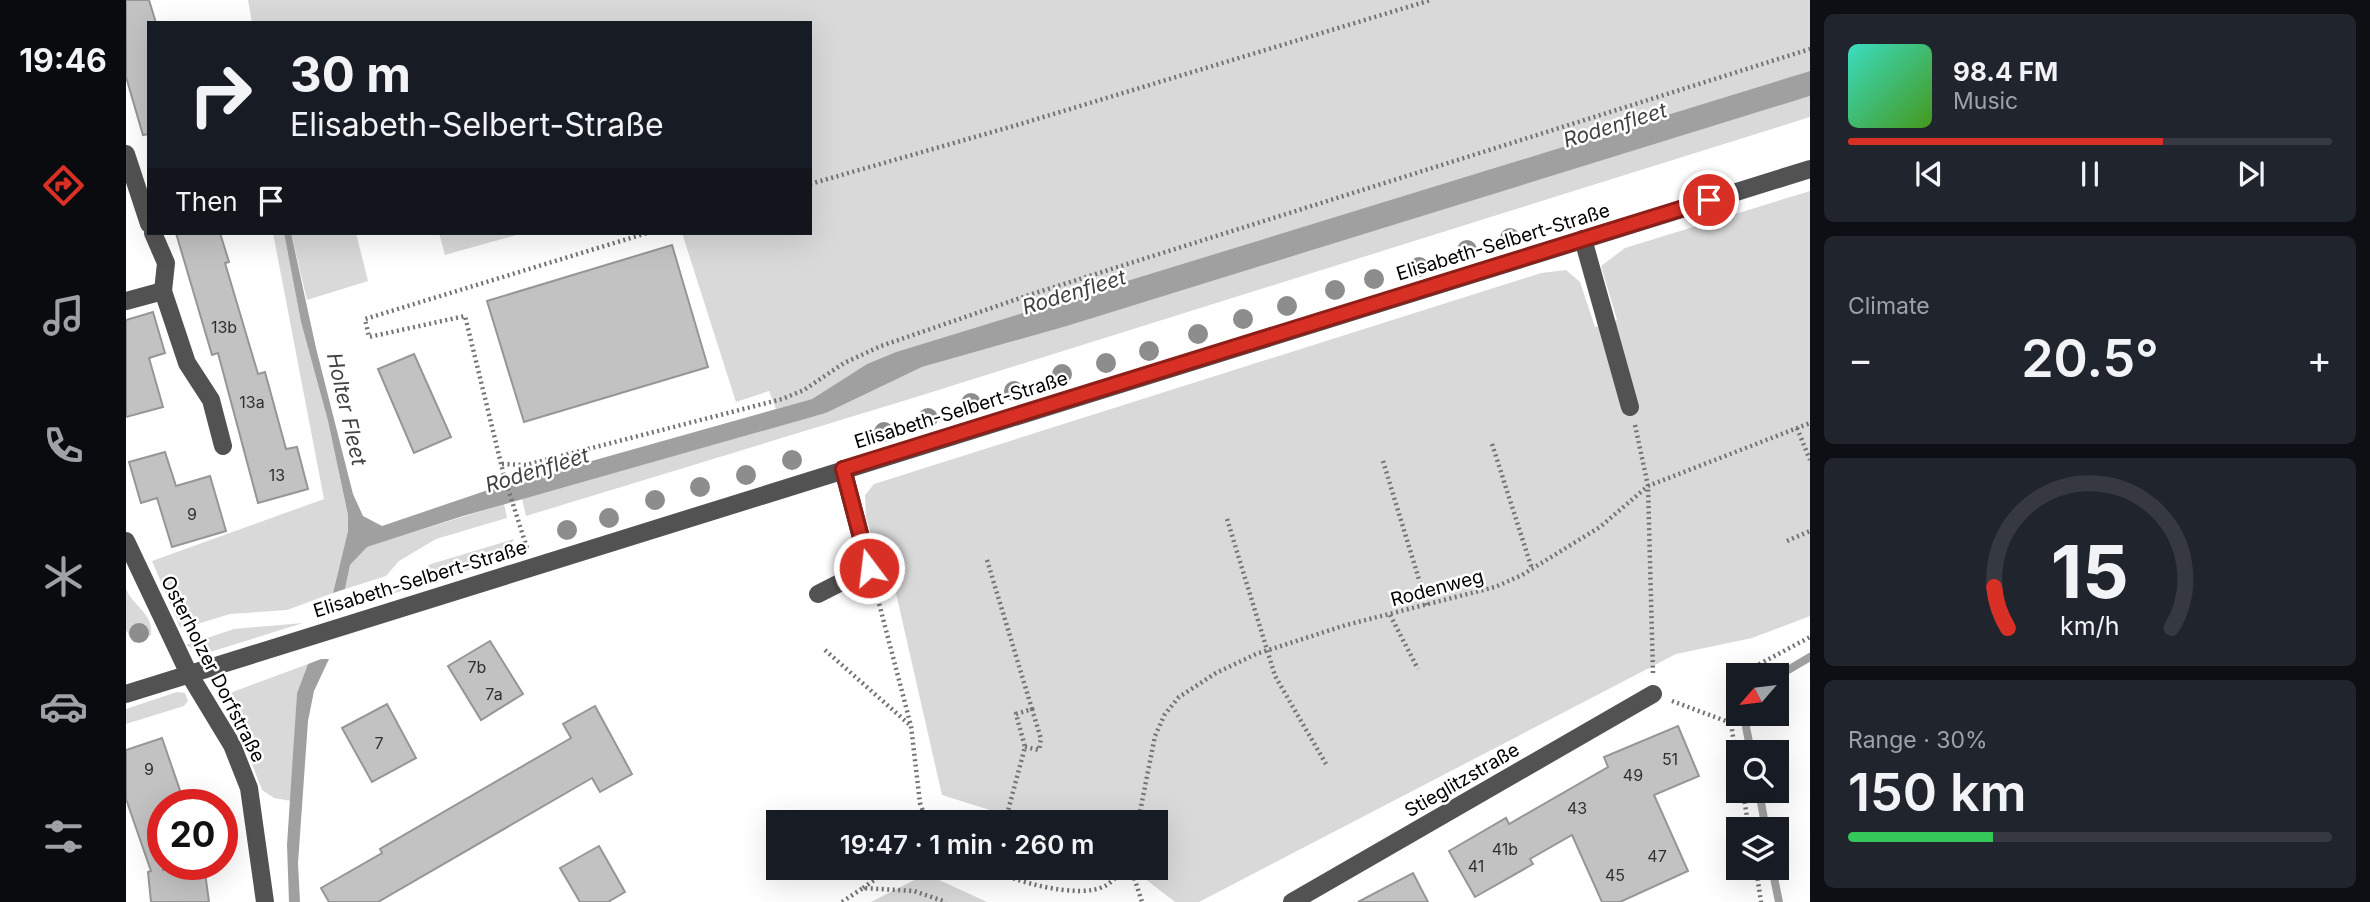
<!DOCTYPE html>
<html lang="en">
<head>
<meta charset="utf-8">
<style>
	:root { --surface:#171b24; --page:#20242c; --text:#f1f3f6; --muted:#9ea1a6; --line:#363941; --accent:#d93025 }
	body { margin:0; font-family:Inter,sans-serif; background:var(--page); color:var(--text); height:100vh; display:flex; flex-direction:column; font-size:26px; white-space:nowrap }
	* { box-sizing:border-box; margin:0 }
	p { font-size:23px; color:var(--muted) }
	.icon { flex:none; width:38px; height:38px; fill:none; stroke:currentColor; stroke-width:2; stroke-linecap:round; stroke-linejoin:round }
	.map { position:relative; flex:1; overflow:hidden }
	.sheet { display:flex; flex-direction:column; gap:14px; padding:14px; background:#0d0f14; width:560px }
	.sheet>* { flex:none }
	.guide { position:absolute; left:21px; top:21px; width:665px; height:214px; border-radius:0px; box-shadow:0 7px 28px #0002; background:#171b24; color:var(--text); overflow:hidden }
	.needle { width:46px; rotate:242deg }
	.controls { position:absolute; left:1600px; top:663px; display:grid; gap:14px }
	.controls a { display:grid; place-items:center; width:63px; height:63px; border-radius:0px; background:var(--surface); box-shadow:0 7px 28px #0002; font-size:35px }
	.speed { position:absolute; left:21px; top:789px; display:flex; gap:14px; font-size:35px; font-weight:700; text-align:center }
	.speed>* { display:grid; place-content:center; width:91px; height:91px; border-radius:50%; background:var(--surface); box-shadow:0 7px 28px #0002; line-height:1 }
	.speed .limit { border:10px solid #d22; background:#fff; color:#111 }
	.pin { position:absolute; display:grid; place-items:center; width:60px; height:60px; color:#fff; margin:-30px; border:4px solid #fff; border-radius:50%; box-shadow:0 2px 7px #0007 }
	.me { position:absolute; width:77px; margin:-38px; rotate:345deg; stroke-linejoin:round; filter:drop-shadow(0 0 5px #0008) }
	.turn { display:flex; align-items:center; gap:24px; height:147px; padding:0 28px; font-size:32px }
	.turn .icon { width:91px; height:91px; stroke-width:2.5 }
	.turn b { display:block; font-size:49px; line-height:60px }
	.then { display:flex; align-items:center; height:66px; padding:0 28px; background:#0003; gap:14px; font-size:26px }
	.big { font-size:52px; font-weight:600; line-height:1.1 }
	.sheet .widget { flex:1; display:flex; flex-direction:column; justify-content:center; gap:10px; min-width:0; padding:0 24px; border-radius:10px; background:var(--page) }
	.sheet .dial { align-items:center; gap:0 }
	.dial svg { height:182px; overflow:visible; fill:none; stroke:var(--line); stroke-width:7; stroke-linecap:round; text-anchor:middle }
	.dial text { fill:var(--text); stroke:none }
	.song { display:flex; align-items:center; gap:21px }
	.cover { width:84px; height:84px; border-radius:10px; background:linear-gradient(135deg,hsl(170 70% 55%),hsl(100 70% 35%)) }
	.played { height:7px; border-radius:4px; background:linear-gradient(90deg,var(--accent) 65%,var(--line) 65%) }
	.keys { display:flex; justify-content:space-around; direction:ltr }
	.heat { display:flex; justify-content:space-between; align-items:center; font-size:38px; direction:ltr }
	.charge { height:10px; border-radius:5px; background:linear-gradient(90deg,#34c759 30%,var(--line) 0) }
	.trip { position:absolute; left:640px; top:810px; width:402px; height:70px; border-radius:0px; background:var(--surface); box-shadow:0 7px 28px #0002; font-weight:600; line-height:70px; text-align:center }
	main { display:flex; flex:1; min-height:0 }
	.tab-bar { display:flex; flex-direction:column; width:126px; justify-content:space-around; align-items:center; background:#090b0e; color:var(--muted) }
	.tab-bar .icon { width:49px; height:49px }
	.tab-bar .current { color:var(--accent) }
	.tab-bar b { font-size:32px; color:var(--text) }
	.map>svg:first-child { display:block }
</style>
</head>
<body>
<main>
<nav class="tab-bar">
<b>19:46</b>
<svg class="icon current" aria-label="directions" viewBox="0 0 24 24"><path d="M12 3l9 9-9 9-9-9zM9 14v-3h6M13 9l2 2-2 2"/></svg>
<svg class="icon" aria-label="music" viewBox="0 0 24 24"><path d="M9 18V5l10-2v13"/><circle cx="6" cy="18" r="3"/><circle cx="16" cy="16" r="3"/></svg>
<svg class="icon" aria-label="phone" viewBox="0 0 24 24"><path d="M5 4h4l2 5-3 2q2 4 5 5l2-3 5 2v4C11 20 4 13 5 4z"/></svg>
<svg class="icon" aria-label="climate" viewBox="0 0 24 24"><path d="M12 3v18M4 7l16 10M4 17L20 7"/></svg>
<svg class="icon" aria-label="car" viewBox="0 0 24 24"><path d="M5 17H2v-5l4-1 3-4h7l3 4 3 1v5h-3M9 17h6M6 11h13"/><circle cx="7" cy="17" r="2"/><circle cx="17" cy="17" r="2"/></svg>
<svg class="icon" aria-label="filters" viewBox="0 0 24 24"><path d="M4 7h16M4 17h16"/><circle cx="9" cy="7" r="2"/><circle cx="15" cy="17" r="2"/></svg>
</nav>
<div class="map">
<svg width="1684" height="902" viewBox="0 0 1684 902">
	<rect width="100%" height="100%" fill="#fff"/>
	<g fill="#d9d9d9">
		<polygon points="122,0 1684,0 1684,71 770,352 741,364 686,399 650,409 643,391 610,402 556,233 684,233 684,23 126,23"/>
		<polygon points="1684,96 1684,117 787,398 400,516 396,499 700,413 796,367 941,326"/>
		<polygon points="1684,191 1684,616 1626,638 1550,654 1073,902 1049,902 1005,868 1031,868 1031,822 902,822 816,795 767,580 764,548 746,537 740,518 739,495 748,484 1415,273 1440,270 1454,282 1469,327 1491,320 1475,266 1499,248"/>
		<polygon points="147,233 158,233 175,322 202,421 222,515 222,531 207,593 161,610 104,614 58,628 54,627 26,561 198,499"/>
		<polygon points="165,233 230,233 242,281 181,300"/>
		<polygon points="313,233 397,233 319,255"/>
		<polygon points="378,504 381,518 310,539 273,561 260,576 219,589 224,565 240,547"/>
		<polygon points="388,539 377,559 266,594 305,564"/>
		<path d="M0,589c7,17 28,25 25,46l-17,8 -8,-13z"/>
		<polygon points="177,623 84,652 74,652 60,645 108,629"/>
		<polygon points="182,664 171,693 165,801 148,798 136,790 104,707 104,693"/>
		<polygon points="51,692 59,693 62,701 58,706 0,724 0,709"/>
		<polygon points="800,874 861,902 745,902"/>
	</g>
	<g fill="#a0a0a0">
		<polygon points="1684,71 1684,96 941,326 796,367 700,413 337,516 241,547 224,565 219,589 207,593 222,531 222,515 202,421 175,322 158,233 165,233 190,348 227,494 237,516 256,526 362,490 686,399 741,364 770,352"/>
		<polygon points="195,659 203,659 188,691 182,721 172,863 174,902 163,902 161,845 171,693 182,664"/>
	</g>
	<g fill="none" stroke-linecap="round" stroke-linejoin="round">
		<g stroke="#a0a0a0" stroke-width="8">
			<polyline points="1650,677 1684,657"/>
			<polyline points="1624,714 1620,727 1625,752"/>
			<polyline points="1633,791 1640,830"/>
			<polyline points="1646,868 1653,902"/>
		</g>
	</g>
	<g fill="#c2c2c2" stroke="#969696" stroke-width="2">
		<polygon points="0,0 23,0 30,23 23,23 23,134 17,135 0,77"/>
		<polygon points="50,233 94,233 103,262 99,263 132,374 139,372 160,449 171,447 182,489 132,503 92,353 86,355"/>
		<polygon points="546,245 582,367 398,422 361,301"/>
		<polygon points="27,312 39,353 23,358 37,407 0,417 0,320"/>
		<polygon points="288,354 325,437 288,453 252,369"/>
		<polygon points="39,452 50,486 84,476 100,531 46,547 31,498 15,503 3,462"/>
		<polygon points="364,641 397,694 355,720 322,666"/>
		<polygon points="261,704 290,758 246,782 216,728"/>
		<polygon points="469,706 506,774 474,792 466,778 252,902 203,902 195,888 256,853 254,849 445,738 437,724"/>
		<polygon points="1552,726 1573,776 1528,795 1562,871 1494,902 1476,902 1446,835 1404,859 1407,864 1349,897 1323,851 1380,818 1383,824 1482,767 1478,757"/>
		<polygon points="36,738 59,805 37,805 37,870 78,865 83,902 25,902 22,872 25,871 0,799 0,750"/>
		<polygon points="473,846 499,892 482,902 454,902 434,868"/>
		<polygon points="1287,873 1302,902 1232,902"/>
	</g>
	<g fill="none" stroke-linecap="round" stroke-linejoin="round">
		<g stroke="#747474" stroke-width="4.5" stroke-dasharray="2 3.5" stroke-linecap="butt">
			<polyline points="684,184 891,125 1305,0"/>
			<polyline points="1509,425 1522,486 1527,674"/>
			<polyline points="1671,428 1684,460"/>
			<polyline points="1366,444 1406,569"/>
			<polyline points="1257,461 1301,606"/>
			<polyline points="376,464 400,465 656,399 678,390 718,363 755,346 903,295 1684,49"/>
			<polyline points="1101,519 1149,676 1200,764"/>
			<polyline points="1661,541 1684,531"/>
			<polyline points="401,548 378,476 339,316 243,337 239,319 521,233"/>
			<polyline points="861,560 906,709 890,714 899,747 879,822"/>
			<polyline points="749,588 785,726 794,803 801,822"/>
			<polyline points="1264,615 1292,669"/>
			<polyline points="699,650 785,726"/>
			<polyline points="1622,676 1628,667 1684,637"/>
			<path d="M1612,692c-13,19 -4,49 0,70"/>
			<polyline points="1546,701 1605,723"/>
			<polyline points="899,747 913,750 915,739 906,709"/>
			<polyline points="1617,791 1623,830"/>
			<polyline points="1012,822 1029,736 1039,714 1053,697 1090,673 1130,654 1220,625 1369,587 1396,575 1474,527 1522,486 1684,423"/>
			<path d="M862,868c25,13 90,32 117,18 7,-4 15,-13 21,-18"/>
			<polyline points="1005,868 1016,902"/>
			<polyline points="1630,868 1635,902"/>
			<polyline points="737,888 765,868"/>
			<polyline points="716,902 737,888 788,891 820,902"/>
		</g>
		<g stroke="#525252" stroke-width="18">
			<polyline points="0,154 23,224"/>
			<polyline points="27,233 40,263 37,291"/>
			<polyline points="1457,239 1504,407"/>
			<polyline points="0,301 37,291 61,363 85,400 97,446"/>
			<polyline points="0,541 63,674 106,745 123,788 139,902"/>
			<polyline points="692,594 743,568 717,469"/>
			<polyline points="0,694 1684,169"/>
			<polyline points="1166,902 1527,694"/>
		</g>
	</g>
	<g fill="#8d8d8d">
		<circle cx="1384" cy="238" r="10"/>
		<circle cx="1341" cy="250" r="10"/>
		<circle cx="1293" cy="267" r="10"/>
		<circle cx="1248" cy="279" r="10"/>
		<circle cx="1209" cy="290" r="10"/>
		<circle cx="1161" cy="306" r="10"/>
		<circle cx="1117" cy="319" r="10"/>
		<circle cx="1072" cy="334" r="10"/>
		<circle cx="1023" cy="351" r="10"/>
		<circle cx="980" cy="363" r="10"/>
		<circle cx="936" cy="374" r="10"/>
		<circle cx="888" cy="391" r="10"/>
		<circle cx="845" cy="403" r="10"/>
		<circle cx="802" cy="418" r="10"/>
		<circle cx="758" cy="432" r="10"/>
		<circle cx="666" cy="460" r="10"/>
		<circle cx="620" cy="475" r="10"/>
		<circle cx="574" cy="487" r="10"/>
		<circle cx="529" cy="500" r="10"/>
		<circle cx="483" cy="518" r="10"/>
		<circle cx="441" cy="530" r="10"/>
		<circle cx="13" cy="633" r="10"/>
	</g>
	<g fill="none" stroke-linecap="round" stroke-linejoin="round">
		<defs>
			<polyline id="route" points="743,568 717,469 1583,200"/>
		</defs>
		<use href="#route" stroke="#8d1f18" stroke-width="18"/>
		<use href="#route" stroke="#d93025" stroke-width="12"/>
	</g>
	<g text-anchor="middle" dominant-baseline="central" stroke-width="5" stroke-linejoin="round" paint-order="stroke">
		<g font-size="16" fill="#303030">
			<text x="98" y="327">13b</text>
			<text x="126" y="402">13a</text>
			<text x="151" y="475">13</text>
			<text x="66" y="514">9</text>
			<text x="351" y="667">7b</text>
			<text x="368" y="694">7a</text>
			<text x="253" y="743">7</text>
			<text x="1544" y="759">51</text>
			<text x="23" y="769">9</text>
			<text x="1507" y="775">49</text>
			<text x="1451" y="808">43</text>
			<text x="1379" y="849">41b</text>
			<text x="1531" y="856">47</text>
			<text x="1350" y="866">41</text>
			<text x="1489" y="875">45</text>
		</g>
		<g font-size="19" fill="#000" stroke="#fff">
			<text transform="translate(1377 242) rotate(-17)">Elisabeth-Selbert-Straße</text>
			<text transform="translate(835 410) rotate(-17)">Elisabeth-Selbert-Straße</text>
			<text transform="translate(294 579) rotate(-17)">Elisabeth-Selbert-Straße</text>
			<text transform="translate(1311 588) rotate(-15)">Rodenweg</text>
			<text transform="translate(87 669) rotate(63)">Osterholzer Dorfstraße</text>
			<text transform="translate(1336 780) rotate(-30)">Stieglitzstraße</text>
		</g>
		<g font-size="21" font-style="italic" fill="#414141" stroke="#fff">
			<text transform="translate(1489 125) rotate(-17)">Rodenfleet</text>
			<text transform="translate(948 292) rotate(-17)">Rodenfleet</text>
			<text transform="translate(221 409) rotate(77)">Holter Fleet</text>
			<text transform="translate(411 470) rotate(-17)">Rodenfleet</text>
		</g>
	</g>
</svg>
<div class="controls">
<a><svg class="needle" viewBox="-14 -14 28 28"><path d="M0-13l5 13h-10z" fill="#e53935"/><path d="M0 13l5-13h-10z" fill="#9ea1a6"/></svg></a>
<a><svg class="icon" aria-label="search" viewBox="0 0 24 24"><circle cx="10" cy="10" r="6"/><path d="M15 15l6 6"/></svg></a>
<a><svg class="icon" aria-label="layers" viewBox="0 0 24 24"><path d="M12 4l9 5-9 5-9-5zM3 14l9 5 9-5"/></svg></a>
</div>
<div class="speed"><div class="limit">20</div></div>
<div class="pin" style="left:1583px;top:200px;background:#d93025"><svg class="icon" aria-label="arrive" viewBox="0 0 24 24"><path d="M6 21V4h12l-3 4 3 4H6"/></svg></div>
<svg class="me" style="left:743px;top:568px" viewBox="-20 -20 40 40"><circle r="17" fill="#d93025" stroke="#fff" stroke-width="3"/><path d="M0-11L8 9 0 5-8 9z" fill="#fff"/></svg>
<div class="trip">19:47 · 1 min · 260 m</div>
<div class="guide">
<div class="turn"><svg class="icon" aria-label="right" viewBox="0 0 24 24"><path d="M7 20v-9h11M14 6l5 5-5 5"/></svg><div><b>30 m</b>Elisabeth-Selbert-Straße</div></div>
<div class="then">Then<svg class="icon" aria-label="arrive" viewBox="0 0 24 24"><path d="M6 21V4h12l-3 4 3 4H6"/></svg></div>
</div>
</div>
<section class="sheet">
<div class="widget">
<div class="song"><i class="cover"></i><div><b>98.4 FM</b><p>Music</p></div></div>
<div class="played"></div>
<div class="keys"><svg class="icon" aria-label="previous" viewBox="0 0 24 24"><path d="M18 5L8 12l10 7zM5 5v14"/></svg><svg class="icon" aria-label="pause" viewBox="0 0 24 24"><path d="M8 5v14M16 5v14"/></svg><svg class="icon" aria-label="next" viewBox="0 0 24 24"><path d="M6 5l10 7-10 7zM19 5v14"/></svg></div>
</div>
<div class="widget"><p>Climate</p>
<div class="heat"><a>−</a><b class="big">20.5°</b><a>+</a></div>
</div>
<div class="widget dial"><svg viewBox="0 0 100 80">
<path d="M14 69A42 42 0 1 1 86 69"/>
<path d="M14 69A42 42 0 0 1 8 51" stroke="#d93025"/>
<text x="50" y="56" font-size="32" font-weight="700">15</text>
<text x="50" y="72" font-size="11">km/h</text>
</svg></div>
<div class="widget"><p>Range · 30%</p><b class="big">150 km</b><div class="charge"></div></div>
</section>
</main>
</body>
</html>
